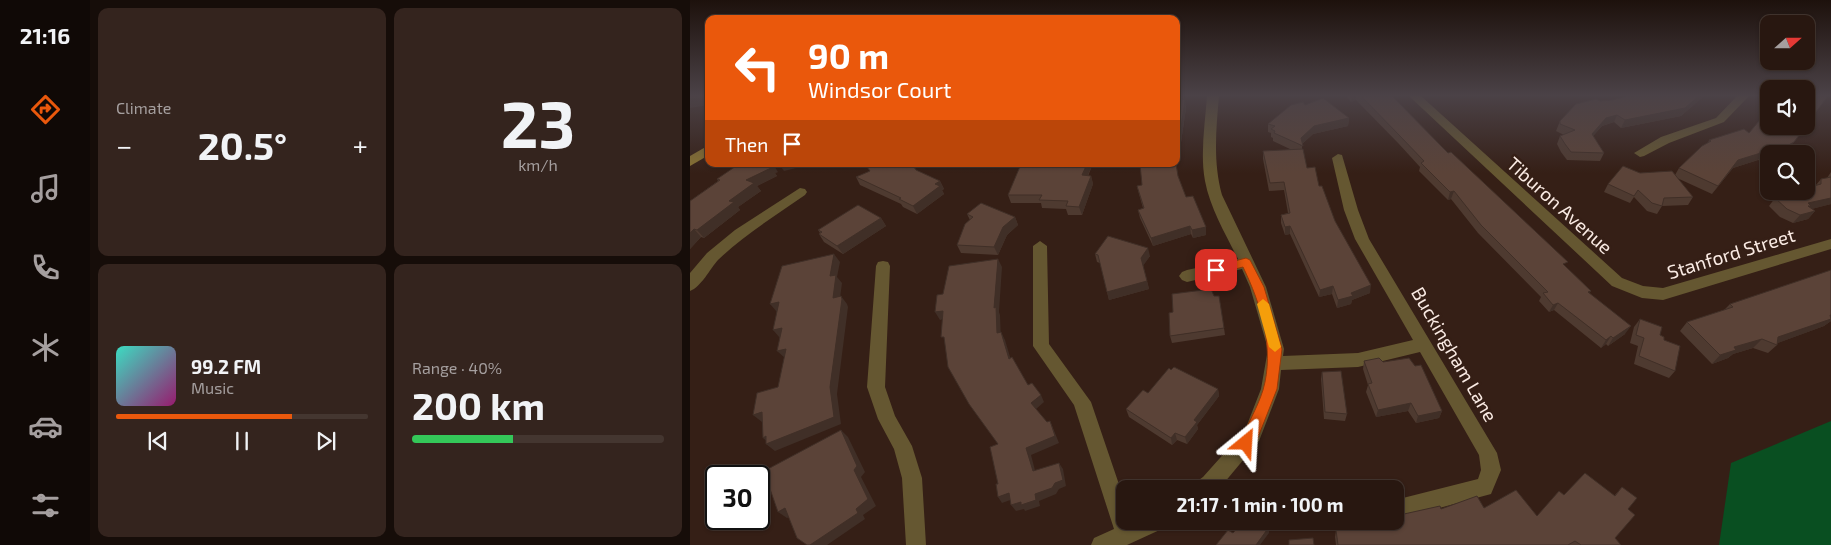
<!DOCTYPE html>
<html lang="en">
<head>
<meta charset="utf-8">
<style>
	:root { --surface:#281710; --page:#34241e; --text:#f1f3f6; --muted:#a59f9f; --line:#443630; --accent:#ea580c }
	body { margin:0; font-family:"Exo 2",sans-serif; background:var(--page); color:var(--text); height:100vh; display:flex; flex-direction:column; font-size:19px; white-space:nowrap }
	* { box-sizing:border-box; margin:0 }
	p { font-size:16px; color:var(--muted) }
	.icon { flex:none; width:28px; height:28px; fill:none; stroke:currentColor; stroke-width:2; stroke-linecap:round; stroke-linejoin:round }
	.map { position:relative; flex:1; overflow:hidden }
	.side { display:flex; flex-direction:column; gap:8px; padding:8px; background:#160d09; width:600px }
	.side>* { flex:none }
	.guide { position:absolute; left:15px; top:15px; width:475px; height:152px; border-radius:10px; box-shadow:0 1px 4px #0004,0 0 0 1px var(--line); background:#ea580c; color:#fff; overflow:hidden }
	.needle { width:32px; rotate:69deg }
	.fabs { position:absolute; left:1070px; top:15px; display:grid; gap:10px }
	.fabs a { display:grid; place-items:center; width:55px; height:55px; border-radius:10px; background:var(--surface); box-shadow:0 1px 4px #0004,0 0 0 1px var(--line); font-size:25px }
	.speed { position:absolute; left:15px; top:465px; display:flex; gap:10px; font-size:25px; font-weight:700; text-align:center }
	.speed>* { display:grid; place-content:center; width:65px; height:65px; border-radius:50%; background:var(--surface); box-shadow:0 1px 4px #0004,0 0 0 1px var(--line); line-height:1 }
	.speed .limit { border:2px solid #111; border-radius:8px; background:#fff; color:#111 }
	.pin { position:absolute; display:grid; place-items:center; width:42px; height:42px; color:#fff; margin:-21px; border-radius:10px; box-shadow:0 2px 8px #0006 }
	.me { position:absolute; width:55px; margin:-28px; rotate:27deg; stroke-linejoin:round; filter:drop-shadow(0 0 4px #0008) }
	.turn { display:flex; align-items:center; gap:18px; height:105px; padding:0 20px; font-size:22px }
	.turn .icon { width:65px; height:65px; stroke-width:2.5 }
	.turn b { display:block; font-size:35px; line-height:42px }
	.then { display:flex; align-items:center; height:48px; padding:0 20px; background:#0003; gap:10px; font-size:19px }
	.big { font-size:38px; font-weight:700; line-height:1.1 }
	.side .tile { flex:1; display:flex; flex-direction:column; justify-content:center; gap:8px; min-width:0; padding:0 18px; border-radius:10px; background:var(--page) }
	.side .dial { align-items:center; gap:0 }
	.dial b { font-size:65px; line-height:1 }
	.song { display:flex; align-items:center; gap:15px }
	.cover { width:60px; height:60px; border-radius:8px; background:linear-gradient(135deg,hsl(170 70% 55%),hsl(320 70% 35%)) }
	.played { height:5px; border-radius:2px; background:linear-gradient(90deg,var(--accent) 70%,var(--line) 70%) }
	.keys { display:flex; justify-content:space-around; direction:ltr }
	.heat { display:flex; justify-content:space-between; align-items:center; font-size:28px; direction:ltr }
	.charge { height:8px; border-radius:4px; background:linear-gradient(90deg,#34c759 40%,var(--line) 0) }
	.side .tiles { flex:1; display:grid; gap:8px; grid-template-columns:repeat(2,1fr) }
	.trip { position:absolute; left:426px; top:480px; width:288px; height:50px; border-radius:10px; background:var(--surface); box-shadow:0 1px 4px #0004,0 0 0 1px var(--line); font-weight:700; line-height:50px; text-align:center }
	main { display:flex; flex:1; min-height:0 }
	.tab-bar { display:flex; flex-direction:column; width:90px; justify-content:space-around; align-items:center; background:#100906; color:var(--muted) }
	.tab-bar .icon { width:35px; height:35px }
	.tab-bar .current { color:var(--accent) }
	.tab-bar b { font-size:22px; color:var(--text) }
	.map>svg:first-child { display:block }
</style>
</head>
<body>
<main>
<nav class="tab-bar">
<b>21:16</b>
<svg class="icon current" aria-label="directions" viewBox="0 0 24 24"><path d="M12 3l9 9-9 9-9-9zM9 14v-3h6M13 9l2 2-2 2"/></svg>
<svg class="icon" aria-label="music" viewBox="0 0 24 24"><path d="M9 18V5l10-2v13"/><circle cx="6" cy="18" r="3"/><circle cx="16" cy="16" r="3"/></svg>
<svg class="icon" aria-label="phone" viewBox="0 0 24 24"><path d="M5 4h4l2 5-3 2q2 4 5 5l2-3 5 2v4C11 20 4 13 5 4z"/></svg>
<svg class="icon" aria-label="climate" viewBox="0 0 24 24"><path d="M12 3v18M4 7l16 10M4 17L20 7"/></svg>
<svg class="icon" aria-label="car" viewBox="0 0 24 24"><path d="M5 17H2v-5l4-1 3-4h7l3 4 3 1v5h-3M9 17h6M6 11h13"/><circle cx="7" cy="17" r="2"/><circle cx="17" cy="17" r="2"/></svg>
<svg class="icon" aria-label="filters" viewBox="0 0 24 24"><path d="M4 7h16M4 17h16"/><circle cx="9" cy="7" r="2"/><circle cx="15" cy="17" r="2"/></svg>
</nav>
<section class="side">
<div class="tiles">
<div class="tile"><p>Climate</p>
<div class="heat"><a>−</a><b class="big">20.5°</b><a>+</a></div>
</div>
<div class="tile dial"><b>23</b><p>km/h</p></div>
<div class="tile">
<div class="song"><i class="cover"></i><div><b>99.2 FM</b><p>Music</p></div></div>
<div class="played"></div>
<div class="keys"><svg class="icon" aria-label="previous" viewBox="0 0 24 24"><path d="M18 5L8 12l10 7zM5 5v14"/></svg><svg class="icon" aria-label="pause" viewBox="0 0 24 24"><path d="M8 5v14M16 5v14"/></svg><svg class="icon" aria-label="next" viewBox="0 0 24 24"><path d="M6 5l10 7-10 7zM19 5v14"/></svg></div>
</div>
<div class="tile"><p>Range · 40%</p><b class="big">200 km</b><div class="charge"></div></div>
</div>
</section>
<div class="map">
<svg width="1141" height="545" viewBox="0 0 1141 545">
	<rect width="100%" height="100%" fill="#351f16"/>
	<polygon fill="#094f21" points="1141,421 1141,545 1029,545 1041,463"/>
	<g fill="none" stroke-linecap="round" stroke-linejoin="round">
		<g fill="#655731" fill-rule="evenodd">
			<path d="M517,96h12c-3,34 -6,66 3,99l44,92 18,62 -1,7 75,-3 55,-13 -58,-101 -11,-29 -12,-52 6,-4 4,1 16,55 11,29 128,214 4,17 -10,24 -96,26v-20l83,-21 3,-9 -2,-15 -59,-103 -62,15 -77,3 -2,19 -20,52 -40,48h-26l3,-7 7,-5 42,-47 16,-41 7,-40 -18,-62 -8,-18 -55,13 -5,-2 -3,-4 3,-4 5,-2 51,-11c-12,-24 -28,-51 -33,-78 -5,-27 0,-57 2,-85z"/>
			<polygon points="719,96 731,96 932,278 953,286 973,288 1141,239 1141,249 973,300 952,298 922,286"/>
			<polygon points="1047,96 1059,96 1034,122 979,143 954,156 950,157 944,153 971,137 1026,118"/>
			<path d="M110,188l5,1 2,3 -2,3c-30,21 -61,40 -87,65 -8,9 -17,27 -28,31v-18l17,-20 28,-23z"/>
			<polygon points="350,241 357,246 359,344 401,402 435,502 435,521 477,521 474,528 437,545 401,545 404,538 424,529 384,405 343,346 343,246"/>
			<polygon points="193,261 198,262 200,266 195,387 205,416 222,446 232,478 236,545 216,545 212,478 204,449 188,419 177,387 186,266 188,262"/>
		</g>
		<polygon fill="#897232" fill-rule="evenodd" points="19,145 19,155 0,166 0,156"/>
	</g>
	<g fill="#4e3a30">
		<polygon points="486,96 494,96 496,108 488,163 486,163"/>
		<polygon points="656,96 702,96 758,153 901,291 899,293 935,334 918,346 916,344 911,348 864,310 859,312 849,301 851,297 788,233 761,199 758,200 729,171 730,167 709,144 666,100 661,102"/>
		<polygon points="937,96 1014,96 991,116 931,128 924,122 912,126 903,136 914,153 910,161 877,160 871,152 867,144 870,136 874,135 866,131 870,121 910,101 922,100"/>
		<polygon points="615,105 659,118 658,126 623,134 612,144 612,149 617,168 629,186 645,221 680,293 662,300 661,304 647,308 642,294 629,297 600,234 595,235 591,223 591,215 598,213 594,190 579,191 573,159 573,151 602,150 583,141 583,138 581,137 581,133 578,132 578,124"/>
		<polygon points="1059,133 1098,150 1091,154 1079,154 1079,159 1071,161 1068,160 1043,168 1022,194 987,178 1003,197 998,205 972,206 967,214 957,211 944,197 940,203 914,192 918,184 950,173 985,175 989,168 1018,143 1019,140"/>
		<polygon points="178,164 226,164 225,168 226,170 250,181 254,189 252,190 254,194 227,214 213,207 211,204 170,185 166,177 180,171"/>
		<polygon points="331,164 403,164 398,176 401,176 403,184 392,215 378,215 376,209 352,208 351,203 321,203 318,195"/>
		<polygon points="88,172 85,173 87,176 67,186 71,191 48,207 50,210 14,238 11,237 0,249 0,201 28,181 27,179"/>
		<polygon points="1141,172 1141,204 1121,209 1125,211 1118,219 1103,223 1090,217 1079,206 1085,198 1126,185 1131,179 1137,178"/>
		<polygon points="488,176 496,197 516,227 516,235 503,238 501,234 463,246 450,218 448,210 453,208 449,194 447,186"/>
		<polygon points="277,214 325,217 328,225 317,235 308,255 271,253 267,245 280,220"/>
		<polygon points="191,218 196,226 153,254 134,242 129,234 130,233 128,230"/>
		<polygon points="405,254 460,256 453,265 459,289 419,300 410,263 407,262"/>
		<polygon points="1040,304 1141,321 1134,326 1087,343 1087,345 1078,353 1063,348 1043,354 1038,358 1022,364 990,331 997,322 1034,310"/>
		<polygon points="950,319 970,335 974,340 985,371 979,378 944,364 948,346 940,343 944,327"/>
		<polygon points="534,328 535,335 482,343 480,336"/>
		<polygon points="674,361 693,362 752,411 749,418 726,423 718,411 686,417 676,392 678,385 673,369"/>
		<polygon points="632,372 657,414 655,421 634,419 631,379"/>
		<polygon points="528,389 529,396 507,425 508,429 497,444 487,440 482,445 439,417 436,409 458,393"/>
		<polygon points="932,487 938,509 925,538 931,545 646,545 645,537 646,530 687,529 685,523 686,521 705,521 751,509 794,508 847,516 874,495 924,496"/>
	</g>
	<g fill="#402f27">
		<polygon points="662,96 666,96 666,100 661,102"/>
		<polygon points="1009,96 1014,96 991,116 931,128 935,120"/>
		<polygon points="19,97 19,105 0,108 0,99"/>
		<polygon points="495,100 496,108 488,163 487,155"/>
		<polygon points="927,115 924,122 912,126 898,142 902,134 916,118"/>
		<polygon points="659,118 658,126 623,134 610,146 611,138 624,126"/>
		<polygon points="1104,142 1098,150 1091,154 1079,154 1079,159 1071,161 1077,153"/>
		<polygon points="1074,152 1068,160 1043,168 1022,194 1048,160"/>
		<polygon points="83,164 88,172 85,173 87,176 67,186 71,191 48,207 50,210 14,238 7,230 39,201 56,180 78,165"/>
		<polygon points="89,164 122,164 94,171"/>
		<polygon points="397,164 403,164 394,183 392,175"/>
		<polygon points="401,176 403,184 392,215 389,207"/>
		<polygon points="250,181 254,189 252,190 254,194 227,214 223,206 245,184"/>
		<polygon points="764,191 761,199 758,200 760,192"/>
		<polygon points="1141,198 1141,204 1118,210 1118,203"/>
		<polygon points="1125,211 1118,219 1103,223 1110,215"/>
		<polygon points="325,217 328,225 317,235 308,255 304,247 313,227"/>
		<polygon points="191,218 196,226 153,254 147,246"/>
		<polygon points="500,226 501,234 463,246 461,238"/>
		<polygon points="600,226 600,234 595,235 595,227"/>
		<polygon points="516,227 516,235 503,238 502,230"/>
		<polygon points="4,229 11,237 0,249 0,233"/>
		<polygon points="458,248 460,256 453,266 451,258"/>
		<polygon points="144,254 150,262 147,277 152,283 149,306 143,298 140,276"/>
		<polygon points="308,259 312,267 309,312 310,315 311,341 307,333 304,308"/>
		<polygon points="457,281 459,289 419,300 417,292"/>
		<polygon points="681,285 680,293 662,300 661,304 647,308 648,300 661,293"/>
		<polygon points="643,286 642,294 629,297 630,290"/>
		<polygon points="151,296 157,304 158,307 147,394 151,424 85,451 76,444 79,443 73,438 76,436 140,387"/>
		<polygon points="89,302 87,312 80,304"/>
		<polygon points="868,303 864,310 859,312 863,305"/>
		<polygon points="253,311 257,318 250,320 245,312"/>
		<polygon points="1141,315 1141,321 1134,326 1085,344 1088,337"/>
		<polygon points="941,326 935,334 918,346 923,338"/>
		<polygon points="92,328 90,338 83,330"/>
		<polygon points="311,332 315,340 323,367 319,359"/>
		<polygon points="921,336 916,344 911,348 916,340"/>
		<polygon points="1072,339 1063,348 1043,354 1038,358 1022,364 1030,355 1044,347"/>
		<polygon points="96,349 95,358 87,351"/>
		<polygon points="528,389 529,396 507,425 508,429 497,444 495,437 504,420"/>
		<polygon points="351,395 354,402 345,410 341,403"/>
		<polygon points="721,403 718,411 686,417 688,410"/>
		<polygon points="752,411 749,418 726,423 728,416"/>
		<polygon points="72,412 80,420 72,422 63,415"/>
		<polygon points="360,421 363,428 369,443 341,455 347,478 343,471 336,448"/>
		<polygon points="151,430 158,437 175,472 171,477 186,506 173,515 175,519 137,545 120,545 166,509 164,470"/>
		<polygon points="485,433 487,440 482,445 481,438"/>
		<polygon points="369,463 373,469 376,486 369,489 366,494 349,501 350,506 335,511 334,509 326,511 321,505"/>
		<polygon points="319,493 323,499 312,503 308,497"/>
		<polygon points="95,508 104,514 97,518 88,512"/>
		<polygon points="579,527 579,533 570,545 566,545"/>
	</g>
	<g fill="#5b4338" stroke="#402f27">
		<polygon points="0,96 19,96 19,97 0,99"/>
		<polygon points="486,96 492,96 492,99 495,100 487,155 486,155"/>
		<polygon points="671,96 702,96 758,153 761,152 878,262 873,264 901,291 898,292 941,326 923,338 921,336 916,340 868,303 863,305 853,293 858,292 791,225 764,191 760,192 731,163 734,161 710,136"/>
		<polygon points="937,96 1009,96 995,108 935,120 927,115 916,118 902,134 914,153 881,152 875,144 870,136 885,130 870,124 870,121 886,104 906,99 910,101 922,100"/>
		<polygon points="1116,96 1138,96 1116,125"/>
		<polygon points="633,98 659,118 624,126 611,138 613,146 584,133 585,131 581,129 585,126 578,124 601,105 613,102 615,105"/>
		<polygon points="1079,109 1079,126 1116,126 1104,142 1088,151 1077,153 1074,152 1048,160 1028,186 989,168 1012,146 1021,141 1019,140 1054,129 1059,133"/>
		<polygon points="613,149 617,168 625,167 629,186 632,186 645,221 681,285 661,293 663,296 648,300 643,286 630,290 600,226 595,227 591,215 600,213 594,182 580,183 573,151"/>
		<polygon points="49,164 83,164 78,165 81,168 56,180 64,183 39,201 44,202 7,230 4,229 0,233 0,201 30,180 27,179"/>
		<polygon points="178,164 222,164 226,170 250,181 245,184 250,186 223,206 209,199 211,198 166,177 180,171 177,167"/>
		<polygon points="331,164 397,164 392,175 401,176 389,207 376,206 378,201 349,200 352,195 318,195"/>
		<polygon points="450,164 486,164 488,176 496,197 503,196 516,227 502,230 500,226 461,238 448,210 454,208 447,186 452,185"/>
		<polygon points="933,166 950,173 982,171 1003,197 974,198 972,206 962,203 948,190 944,196 918,184"/>
		<polygon points="1141,177 1141,198 1118,203 1121,206 1118,206 1125,211 1110,215 1097,209 1085,198 1107,191 1116,191 1116,188 1131,184 1131,179"/>
		<polygon points="291,203 325,217 313,227 304,247 267,245 275,224 283,217 277,214"/>
		<polygon points="168,205 191,218 147,246 129,234 132,232 128,230"/>
		<polygon points="418,236 458,248 451,258 457,281 417,292 408,255 405,254"/>
		<polygon points="144,254 140,276 146,275 143,298 151,296 152,299 140,387 144,417 76,444 76,436 73,438 72,412 63,415 67,393 88,387 96,349 87,351 92,328 83,330 89,302 80,304 92,266"/>
		<polygon points="308,259 304,308 306,307 307,333 311,332 319,359 322,357 338,385 342,383 351,395 341,403 357,422 360,421 365,436 336,448 343,471 369,463 373,480 365,483 362,488 345,494 346,500 331,505 331,502 321,505 319,493 308,497 306,484 308,484 300,447 308,444 279,404 258,367 254,337 251,337 253,311 245,312 247,295 253,294 259,266"/>
		<polygon points="1141,270 1141,315 1140,315 1141,319 1088,337 1087,345 1072,339 1044,347 1046,350 1030,355 997,322 1043,307 1040,304"/>
		<polygon points="521,289 524,296 529,296 534,328 480,336 479,313 483,312 482,294"/>
		<polygon points="950,319 972,327 970,335 974,337 974,340 990,346 985,371 949,356 954,338 946,335"/>
		<polygon points="689,358 693,362 719,358 725,366 731,365 752,411 728,416 721,403 688,410 678,384 682,383 674,361"/>
		<polygon points="484,367 528,389 504,420 507,422 495,437 485,433 481,438 436,409 453,390 458,393 479,368 481,370"/>
		<polygon points="651,371 657,414 635,412 632,372"/>
		<polygon points="151,430 167,466 164,470 178,499 166,509 168,513 120,545 117,545 107,538 95,508 88,512 80,489 77,490 73,475 76,470"/>
		<polygon points="895,473 925,496 932,487 947,498 938,509 945,515 925,538 931,545 891,545 885,541 878,545 648,545 646,530 691,529 689,521 705,521 705,516 750,506 751,509 787,496 794,508 826,490 847,516 869,491 874,495"/>
		<polygon points="555,521 572,521 579,527 566,545 526,545 538,530 543,533"/>
		<polygon points="623,538 624,545 599,545 599,540"/>
	</g>
	<linearGradient id="sky" x2="0" y2="1"><stop stop-color="#1d110c"/><stop offset="0.55" stop-color="#4b4247"/><stop offset="1" stop-color="#4b4247" stop-opacity="0"/></linearGradient>
	<rect width="1141" height="173" fill="url(#sky)"/>
	<path fill="#ea580c" stroke="#983908" d="M556,258l4,2 14,27 18,62 -5,40 -20,51 -6,7 -5,2 -4,-2 -3,-4c8,-18 18,-34 24,-53 12,-41 -2,-86 -20,-123l-27,7 -5,-4 1,-3z"/>
	<polygon fill="#f59e0b" points="573,299 579,304 591,347 585,352 579,347 567,304"/>
	<g text-anchor="middle" dominant-baseline="central" stroke-width="5" stroke-linejoin="round" paint-order="stroke">
		<g font-size="19" fill="#faebe4" stroke="#351f16">
			<text transform="translate(870 205) rotate(42)">Tiburon Avenue</text>
			<text transform="translate(1041 253) rotate(-17)">Stanford Street</text>
			<text transform="translate(765 354) rotate(60)">Buckingham Lane</text>
		</g>
	</g>
</svg>
<div class="fabs">
<a><svg class="needle" viewBox="-14 -14 28 28"><path d="M0-13l5 13h-10z" fill="#e53935"/><path d="M0 13l5-13h-10z" fill="#a59f9f"/></svg></a>
<a><svg class="icon" aria-label="sound" viewBox="0 0 24 24"><path d="M4 9h4l5-4v14l-5-4H4zM17 9q2 3 0 6"/></svg></a>
<a><svg class="icon" aria-label="search" viewBox="0 0 24 24"><circle cx="10" cy="10" r="6"/><path d="M15 15l6 6"/></svg></a>
</div>
<div class="speed"><div class="limit">30</div></div>
<div class="pin" style="left:526px;top:270px;background:#d93025"><svg class="icon" aria-label="arrive" viewBox="0 0 24 24"><path d="M6 21V4h12l-3 4 3 4H6"/></svg></div>
<svg class="me" style="left:556px;top:443px" viewBox="-20 -20 40 40"><path d="M0-17L14 15 0 8-14 15z" fill="#ea580c" stroke="#fff" stroke-width="4"/></svg>
<div class="trip">21:17 · 1 min · 100 m</div>
<div class="guide">
<div class="turn"><svg class="icon" aria-label="left" viewBox="0 0 24 24"><path d="M17 20v-9H6M10 6l-5 5 5 5"/></svg><div><b>90 m</b>Windsor Court</div></div>
<div class="then">Then<svg class="icon" aria-label="arrive" viewBox="0 0 24 24"><path d="M6 21V4h12l-3 4 3 4H6"/></svg></div>
</div>
</div>
</main>
</body>
</html>
